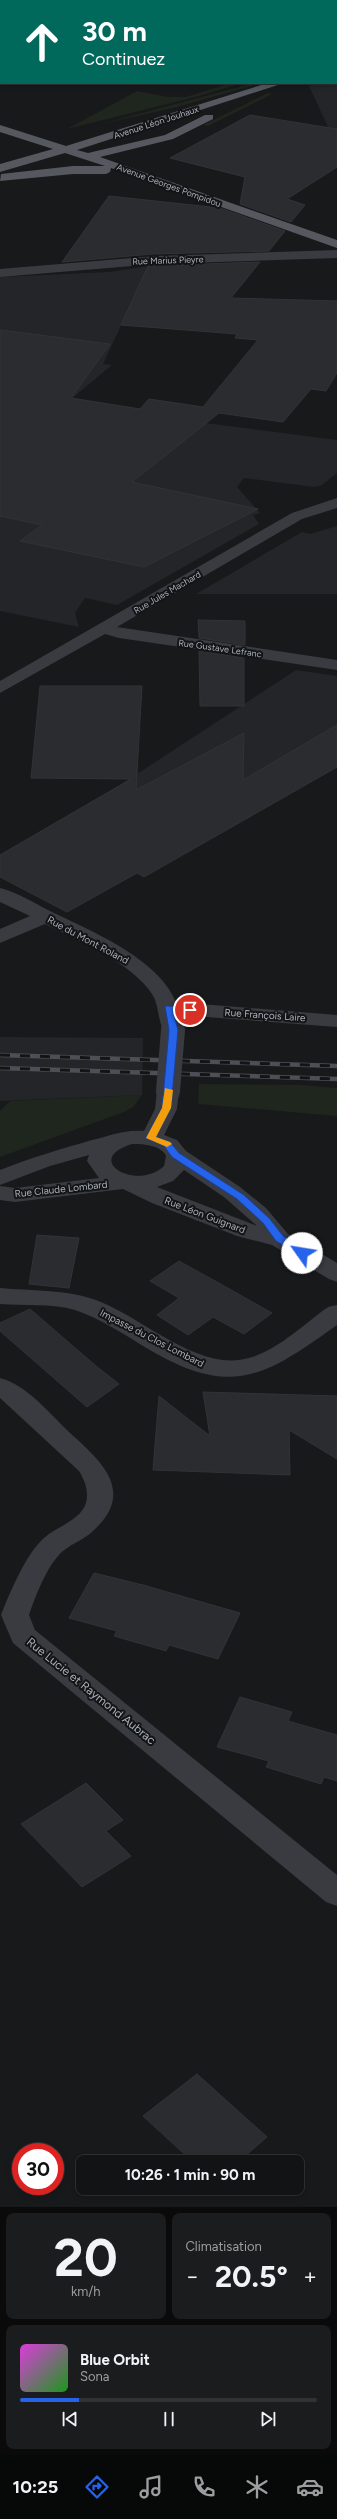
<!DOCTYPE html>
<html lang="fr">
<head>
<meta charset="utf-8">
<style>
	:root { --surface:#121314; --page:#1b1c1d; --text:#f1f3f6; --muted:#9c9ea0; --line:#313234; --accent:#2563eb }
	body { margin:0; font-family:Figtree,sans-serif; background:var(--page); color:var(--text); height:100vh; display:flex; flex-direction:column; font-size:15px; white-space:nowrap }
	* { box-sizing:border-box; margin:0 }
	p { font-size:13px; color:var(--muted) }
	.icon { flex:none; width:22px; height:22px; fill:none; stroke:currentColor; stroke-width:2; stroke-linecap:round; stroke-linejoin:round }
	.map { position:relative; height:2207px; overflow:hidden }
	.side { display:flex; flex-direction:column; gap:6px; padding:6px; background:#0a0a0b; flex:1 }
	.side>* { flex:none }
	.guide { position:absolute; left:0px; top:0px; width:337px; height:84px; box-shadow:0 2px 6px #0003,0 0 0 1px var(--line); background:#00695c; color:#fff; overflow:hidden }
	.speed { position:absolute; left:12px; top:2143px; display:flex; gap:8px; font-size:20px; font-weight:700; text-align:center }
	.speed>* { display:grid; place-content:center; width:52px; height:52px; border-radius:50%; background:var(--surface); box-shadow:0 2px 6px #0003,0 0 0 1px var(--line); line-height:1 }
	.speed .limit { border:6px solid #d22; background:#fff; color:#111 }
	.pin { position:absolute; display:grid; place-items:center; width:34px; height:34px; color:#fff; margin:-17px; border:2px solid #fff; border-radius:50%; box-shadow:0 1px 4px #0007 }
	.me { position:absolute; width:44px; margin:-22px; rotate:302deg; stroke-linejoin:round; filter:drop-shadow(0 0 3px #0008) }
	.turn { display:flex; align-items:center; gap:14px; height:84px; padding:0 16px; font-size:18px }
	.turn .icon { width:52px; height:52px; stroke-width:2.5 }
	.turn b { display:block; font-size:28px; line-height:34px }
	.big { font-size:30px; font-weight:700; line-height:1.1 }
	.side .tile { flex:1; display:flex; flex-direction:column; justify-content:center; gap:6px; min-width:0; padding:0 14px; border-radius:8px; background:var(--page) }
	.side .dial { align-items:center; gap:0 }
	.dial b { font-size:52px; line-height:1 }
	.song { display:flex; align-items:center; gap:12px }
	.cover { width:48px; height:48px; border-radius:6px; background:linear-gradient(135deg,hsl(300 70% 55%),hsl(120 70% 35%)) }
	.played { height:4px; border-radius:2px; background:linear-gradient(90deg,var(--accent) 20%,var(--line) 20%) }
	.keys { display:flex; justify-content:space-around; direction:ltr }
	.heat { display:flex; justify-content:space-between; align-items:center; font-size:22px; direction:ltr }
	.side .tiles { flex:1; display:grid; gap:6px; grid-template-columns:1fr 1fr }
	.tile:last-child { grid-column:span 2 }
	.trip { position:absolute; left:76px; top:2155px; width:228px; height:40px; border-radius:8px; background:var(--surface); box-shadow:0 2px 6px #0003,0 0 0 1px var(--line); font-weight:700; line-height:40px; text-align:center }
	.tabs { display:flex; height:64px; justify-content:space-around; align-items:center; background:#070808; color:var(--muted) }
	.tabs .icon { width:28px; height:28px }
	.tabs .current { color:var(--accent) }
	.tabs b { font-size:18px; color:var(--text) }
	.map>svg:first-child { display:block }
</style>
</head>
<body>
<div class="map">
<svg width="337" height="2207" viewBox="0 0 337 2207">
	<rect width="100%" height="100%" fill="#18191b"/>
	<g fill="#242528">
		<polygon points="336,76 337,76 337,146 309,86 318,83 336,83"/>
		<polygon points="149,266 103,364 112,365 64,405 337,440 337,473 322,485 314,487 244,478 237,487 260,513 253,515 259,524 117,605 85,598 75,613 79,627 0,611 0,277 109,272"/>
		<polygon points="337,526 337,594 196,594 302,532 310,534"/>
		<polygon points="296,670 337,676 337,767 213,838 111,791"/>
		<polygon points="0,1037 143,1038 142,1095 0,1101"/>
	</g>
	<g fill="#1e261e">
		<polygon points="231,83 242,83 195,97 67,129 137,91 168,97 186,97"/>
		<polygon points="251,84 254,85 177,107 97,125"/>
		<polygon points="268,93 272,94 208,126 203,125"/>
		<polygon points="199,1084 301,1085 337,1088 337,1116 198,1104"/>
		<polygon points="142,1095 133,1107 124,1112 0,1157 0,1111 10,1101"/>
	</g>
	<g fill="#2b2c2f" stroke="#323337">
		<polygon points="250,115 337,129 337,167 287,199 305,205 291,222 240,204 245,177 170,158"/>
		<polygon points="109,196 220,208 285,231 269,251 153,254 62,262"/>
		<polygon points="260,262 231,298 337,301 337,373 326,391 311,389 283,422 219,413 132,482 258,509 144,567 20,541 42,525 0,516 0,330 110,344 71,398 140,409 149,399 203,407 258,340 235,338 237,334 121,325 148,266"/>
		<polygon points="198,620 245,621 245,645 199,638"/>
		<polygon points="199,651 244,658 244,706 200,706"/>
		<polygon points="40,686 142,686 136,790 244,733 243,780 337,725 337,767 144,877 137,873 67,912 0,877 0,855 131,779 31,778"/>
		<polygon points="37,1235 79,1238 69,1288 29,1284"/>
		<polygon points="179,1261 226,1287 272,1313 244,1334 213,1317 188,1335 157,1315 179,1298 150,1281"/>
		<polygon points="30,1309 96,1366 119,1384 87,1407 0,1331 0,1323"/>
		<polygon points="203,1392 337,1396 337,1459 289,1430 290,1475 153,1470 159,1396 210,1436"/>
		<polygon points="94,1573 143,1585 240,1613 218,1659 169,1645 166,1651 114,1636 117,1631 69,1618"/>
		<polygon points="240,1697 292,1712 288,1721 337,1735 337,1781 324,1777 321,1784 266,1767 269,1761 217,1747"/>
		<polygon points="86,1783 123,1820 106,1831 131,1856 82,1887 21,1824"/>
		<polygon points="197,2074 267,2137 238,2162 193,2162 143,2116"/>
	</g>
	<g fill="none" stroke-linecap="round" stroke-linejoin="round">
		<g fill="#393b40" fill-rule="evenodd">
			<rect x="336" y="49" width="1" height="6"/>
			<polygon points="337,250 337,258 156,264 0,277 0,269 156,256"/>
			<polygon points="337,498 337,508 302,519 117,627 337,660 337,670 119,638 105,634 0,693 0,681 292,513"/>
			<path d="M0,888c17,4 34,15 50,23 41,20 108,47 126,91l161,13v12l-157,-12 4,15 -4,4 -7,2 -7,-2c-9,-11 -6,-28 -14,-40 -20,-31 -74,-54 -107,-70l-45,19v-14l30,-13 -30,-14z"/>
			<path d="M168,1084l8,2 3,5 -2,18 -13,26 13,5 9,11 54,36 26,21 22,26 49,29v19l-8,-3 -57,-34 -35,-9 -85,-33 -29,-14 -108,13 -15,-2v-14l15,2 84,-10 -12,-17 2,-6 -39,11 -50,19v-15c30,-12 61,-21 92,-30 17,-4 34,-11 52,-9l11,-22 2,-18 3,-5zM132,1144c11,0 29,1 34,12l-2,10c-27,26 -83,-6 -32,-22zM184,1170l40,27 33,29 -100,-39 16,-6z"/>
			<path d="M0,1288c31,3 63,1 93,11 48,16 104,74 156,59 29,-8 55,-34 79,-51l9,-2v20c-70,50 -104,74 -187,25 -24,-14 -48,-31 -75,-40 -23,-7 -51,-4 -75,-6z"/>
			<path d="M0,1378c27,7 49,35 69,54 32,29 67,59 25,98 -9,9 -21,13 -31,21 -16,14 -27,44 -34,64l6,15 302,245v31l-11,-4 -313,-259 -12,-28c9,-23 25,-61 43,-77 12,-11 37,-18 42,-35 3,-12 -1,-22 -7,-32l-79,-73z"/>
		</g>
		<g fill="#55585f" fill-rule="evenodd">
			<rect x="336" y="59" width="1" height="6"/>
			<polygon points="268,83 284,83 77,150 88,153 165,135 205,115 213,115 213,119 173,139 100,157 337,240 337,248 111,168 110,172 106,174 73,174 0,181 1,174 73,166 105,166 65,153 0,172 0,164 53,149 0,132 0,125 66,146"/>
		</g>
		<defs>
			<g id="rail">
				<polyline points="0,1055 337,1066"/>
				<polyline points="0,1068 337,1079"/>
			</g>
		</defs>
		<use href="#rail" stroke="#4c4f55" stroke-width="4.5"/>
		<use href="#rail" stroke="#131416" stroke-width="3" stroke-dasharray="10" stroke-linecap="butt"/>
		<polyline stroke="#393b40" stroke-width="24" points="168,1091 173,1030"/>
	</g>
	<polygon fill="#2563eb" stroke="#184099" points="165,1006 190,1007 194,1010 190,1012 173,1011 178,1030 171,1108 156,1137 170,1142 179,1153 244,1195 270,1219 283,1236 306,1251 306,1255 299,1255 276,1241 263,1223 237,1199 172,1157 164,1146 146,1138 162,1108 169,1030"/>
	<polygon fill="#f59e0b" points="165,1088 173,1090 171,1108 156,1137 170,1142 172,1144 167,1147 146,1138 162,1108"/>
	<g text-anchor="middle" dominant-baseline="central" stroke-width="4" stroke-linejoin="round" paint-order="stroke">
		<g font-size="9" fill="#aab1bb" stroke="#131416">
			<text transform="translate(156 122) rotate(-18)">Avenue Léon Jouhaux</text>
			<text transform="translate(169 185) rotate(20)">Avenue Georges Pompidou</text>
			<text transform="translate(168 260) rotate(-2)">Rue Marius Pieyre</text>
			<text transform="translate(167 592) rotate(-30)">Rue Jules Machard</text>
			<text transform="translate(220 648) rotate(8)">Rue Gustave Lefranc</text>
		</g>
		<g font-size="10" fill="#aab1bb" stroke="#131416">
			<text transform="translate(88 940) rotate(28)">Rue du Mont Roland</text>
			<text transform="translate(265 1015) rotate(4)">Rue François Laire</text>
			<text transform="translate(61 1189) rotate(-6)">Rue Claude Lombard</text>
			<text transform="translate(205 1215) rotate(21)">Rue Léon Guignard</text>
			<text transform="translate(152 1338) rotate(27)">Impasse du Clos Lombard</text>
		</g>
		<g font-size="12" fill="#aab1bb" stroke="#131416">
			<text transform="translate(91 1691) rotate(39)">Rue Lucie et Raymond Aubrac</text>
		</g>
	</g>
</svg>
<div class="speed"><div class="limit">30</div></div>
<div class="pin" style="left:190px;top:1010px;background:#d93025"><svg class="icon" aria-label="arrive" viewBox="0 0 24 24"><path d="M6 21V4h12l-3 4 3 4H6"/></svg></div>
<svg class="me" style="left:302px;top:1253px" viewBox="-20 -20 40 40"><circle r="19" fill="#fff"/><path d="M0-13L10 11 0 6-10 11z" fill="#2563eb"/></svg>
<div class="trip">10:26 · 1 min · 90 m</div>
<div class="guide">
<div class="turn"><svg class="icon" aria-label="ahead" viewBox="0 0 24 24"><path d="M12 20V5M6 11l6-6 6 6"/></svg><div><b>30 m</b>Continuez</div></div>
</div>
</div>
<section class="side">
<div class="tiles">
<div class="tile dial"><b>20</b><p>km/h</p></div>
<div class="tile"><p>Climatisation</p>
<div class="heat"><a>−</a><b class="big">20.5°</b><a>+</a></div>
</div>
<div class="tile">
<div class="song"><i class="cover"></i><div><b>Blue Orbit</b><p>Sona</p></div></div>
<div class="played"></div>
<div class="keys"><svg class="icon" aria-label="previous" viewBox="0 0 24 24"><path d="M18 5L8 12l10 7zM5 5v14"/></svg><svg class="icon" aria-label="pause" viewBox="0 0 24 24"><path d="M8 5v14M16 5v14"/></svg><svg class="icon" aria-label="next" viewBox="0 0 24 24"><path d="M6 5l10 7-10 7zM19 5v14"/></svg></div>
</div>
</div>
</section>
<nav class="tabs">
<b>10:25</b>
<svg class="icon current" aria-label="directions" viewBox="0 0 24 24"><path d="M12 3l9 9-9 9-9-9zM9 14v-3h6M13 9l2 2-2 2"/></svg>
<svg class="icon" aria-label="music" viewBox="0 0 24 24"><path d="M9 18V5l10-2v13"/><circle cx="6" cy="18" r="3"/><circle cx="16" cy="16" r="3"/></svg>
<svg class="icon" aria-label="phone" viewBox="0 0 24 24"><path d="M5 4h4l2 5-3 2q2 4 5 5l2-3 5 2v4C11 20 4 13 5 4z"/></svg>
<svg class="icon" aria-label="climate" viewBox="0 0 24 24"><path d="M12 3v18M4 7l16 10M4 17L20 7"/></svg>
<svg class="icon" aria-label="car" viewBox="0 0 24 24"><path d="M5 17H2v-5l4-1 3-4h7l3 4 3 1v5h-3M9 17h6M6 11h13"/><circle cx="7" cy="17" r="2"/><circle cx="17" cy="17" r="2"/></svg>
</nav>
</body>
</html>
